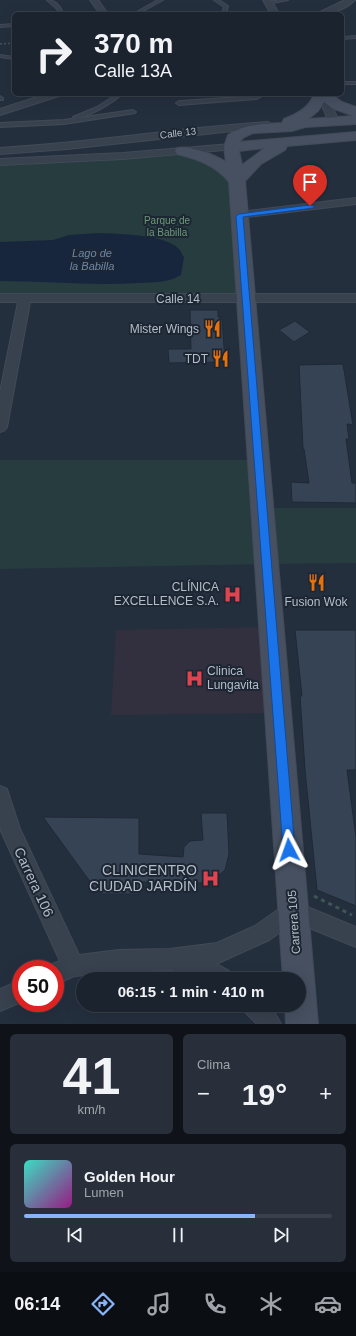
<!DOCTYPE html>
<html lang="es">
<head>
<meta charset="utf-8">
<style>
	:root { --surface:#1b232e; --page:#282f3a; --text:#f1f3f6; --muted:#a0a4aa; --line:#39404a; --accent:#8ab4f8 }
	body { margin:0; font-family:Arial,sans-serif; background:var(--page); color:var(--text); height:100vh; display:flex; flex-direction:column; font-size:15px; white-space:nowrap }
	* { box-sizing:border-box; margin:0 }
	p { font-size:13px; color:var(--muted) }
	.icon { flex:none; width:22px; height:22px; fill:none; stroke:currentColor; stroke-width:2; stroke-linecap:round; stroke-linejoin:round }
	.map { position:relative; height:1024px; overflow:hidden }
	.side { display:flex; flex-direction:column; gap:10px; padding:10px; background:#0f1319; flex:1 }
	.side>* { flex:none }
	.hud { position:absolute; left:12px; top:12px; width:332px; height:84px; border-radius:6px; box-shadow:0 4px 16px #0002,0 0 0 1px var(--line); background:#1b232e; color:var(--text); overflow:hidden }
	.speed { position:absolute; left:12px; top:960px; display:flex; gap:8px; font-size:20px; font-weight:700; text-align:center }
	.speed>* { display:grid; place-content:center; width:52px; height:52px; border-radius:50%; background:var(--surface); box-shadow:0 4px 16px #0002,0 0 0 1px var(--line); line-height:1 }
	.speed .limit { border:6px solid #d22; background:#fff; color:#111 }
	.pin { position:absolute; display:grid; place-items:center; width:34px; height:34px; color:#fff; margin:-41px -17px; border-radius:50% 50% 50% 0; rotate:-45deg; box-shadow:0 0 4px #0007 }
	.pin .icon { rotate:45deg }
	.me { position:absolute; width:44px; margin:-22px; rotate:356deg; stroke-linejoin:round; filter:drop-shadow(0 0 3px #0008) }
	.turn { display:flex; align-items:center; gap:14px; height:84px; padding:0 16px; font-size:18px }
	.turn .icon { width:52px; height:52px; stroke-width:2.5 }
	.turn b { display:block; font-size:28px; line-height:34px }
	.big { font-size:30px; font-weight:700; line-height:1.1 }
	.side .card { flex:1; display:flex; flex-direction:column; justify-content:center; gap:6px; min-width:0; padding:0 14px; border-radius:6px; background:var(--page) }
	.side .dial { align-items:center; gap:0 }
	.dial b { font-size:52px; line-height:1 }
	.song { display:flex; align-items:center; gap:12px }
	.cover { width:48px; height:48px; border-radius:6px; background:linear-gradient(135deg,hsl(170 70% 55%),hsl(310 70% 35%)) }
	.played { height:4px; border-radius:2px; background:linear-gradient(90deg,var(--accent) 75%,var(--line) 75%) }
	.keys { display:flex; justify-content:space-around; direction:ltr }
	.heat { display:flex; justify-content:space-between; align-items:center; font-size:22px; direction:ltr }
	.side .tiles { flex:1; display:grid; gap:10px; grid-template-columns:1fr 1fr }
	.card:last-child { grid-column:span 2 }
	.trip { position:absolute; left:76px; top:972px; width:230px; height:40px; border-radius:20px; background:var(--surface); box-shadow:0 4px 16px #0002,0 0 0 1px var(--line); font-weight:700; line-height:40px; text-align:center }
	.menu { display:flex; height:64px; justify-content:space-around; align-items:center; background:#0b0e12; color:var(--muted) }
	.menu .icon { width:28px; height:28px }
	.menu .current { color:var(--accent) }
	.menu b { font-size:18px; color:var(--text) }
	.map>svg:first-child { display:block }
</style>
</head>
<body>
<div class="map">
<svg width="356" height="1024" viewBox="0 0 356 1024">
	<rect width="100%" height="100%" fill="#242f3e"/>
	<polygon fill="#32303f" points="271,627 278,713 111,715 116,630"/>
	<g fill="#263c3f">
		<polygon points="182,151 231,173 246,299 0,298 0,162"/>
		<polygon points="0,460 258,460 262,508 356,508 356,563 267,564 0,569"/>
	</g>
	<path fill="#17263c" d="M99,233c19,1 65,1 80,16 2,2 3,6 5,8l-3,18c-13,8 -27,7 -42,8 -47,3 -92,-2 -139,-2v-39l53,-2 16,-5z"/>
	<g fill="#364354" stroke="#1f2835">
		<polygon points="190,310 218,310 218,317 222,317 225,362 169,363 168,349 191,349"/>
		<polygon points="295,321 310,332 294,342 279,330"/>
		<polygon points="343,364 353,425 347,424 349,439 346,439 352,483 356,483 356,503 292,502 291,482 309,483 304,449 303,449 299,365"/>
		<polygon points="295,630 356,630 356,770 347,770 356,837 356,906 317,890 305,770 300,696 302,696"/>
		<polygon points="201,813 227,813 229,854 225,870 209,883 139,882 139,894 99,894 43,817 139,818 139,854 183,857 184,847 190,841 203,840"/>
	</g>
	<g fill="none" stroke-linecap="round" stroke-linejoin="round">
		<defs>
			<g id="lane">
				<path d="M47,0c8,0 14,6 16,14h-4l-2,-5z"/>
				<polygon points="158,0 163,0 138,14 133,14"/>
				<polygon points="214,0 219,0 228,6 226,14 222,14 224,7"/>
				<polygon points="278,0 288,0 268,4 266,3"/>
				<polygon points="14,24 14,26 0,27 0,25"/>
				<polygon points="356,36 356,38 342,39 342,37"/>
				<polygon points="0,55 14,57 14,59 0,57"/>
				<rect x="342" y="82" width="14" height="2"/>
				<path d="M117,94h5c-7,7 -40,28 -49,23l24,-10z"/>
				<polygon points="259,94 265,94 257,99 179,105 176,103 179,101 256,96"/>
				<polygon points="0,96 3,98 3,100 0,100"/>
				<polygon points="133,110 136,112 135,113 64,124 0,127 0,123 64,120"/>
			</g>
			<g id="street">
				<polygon points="90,0 98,0 108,14 100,14"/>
				<polygon points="263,0 271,0 279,14 271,14"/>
				<path d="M345,0h10c-10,10 -25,14 -39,14z"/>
				<polygon points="46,94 61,94 59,96 0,115 0,109"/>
				<polygon points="317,94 327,94 339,122 337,124 334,125 329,122"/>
				<path d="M268,122l5,3 -2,2 -204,22 -67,5v-6c90,-5 178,-20 268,-26z"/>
				<polygon points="231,144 235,145 236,147 235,149 123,159 0,165 0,159 123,153"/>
				<polygon points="356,198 356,204 239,218 234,215 239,212"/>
				<polygon points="0,294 356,294 356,302 30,302 7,427 5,430 0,432 0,392 18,302 0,302"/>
				<polygon points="0,786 7,789 20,829 79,955 119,950 170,949 217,943 255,926 286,904 293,901 356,927 356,947 295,922 269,940 216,964 229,971 232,979 201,979 172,970 119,972 74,976 55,985 55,969 46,969 47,966 60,961 1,831 0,827"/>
				<polygon points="21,980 21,1002 0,1011 0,989"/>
				<polygon points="243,1005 270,1005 281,1024 257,1024 246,1013"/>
			</g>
			<path id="secondary" d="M314,94h17l11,8 14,5v17l-51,3 -13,4 -39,2 -9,4 -5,5 117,-10v8l-69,6 -2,4 -24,14 -16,17 73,843h-32l-1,-19h14v-26h-16l-54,-797c-13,-17 -32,-23 -52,-28l-2,-3 2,-3c13,-3 38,7 49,14l-2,-15 4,-12c16,-11 35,-11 54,-12l2,-4c13,-5 25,-11 30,-25zM324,102l8,6 22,8 -46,3 10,-8zM265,148l-23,17 -3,-14z"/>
		</defs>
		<use href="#lane" stroke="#414a57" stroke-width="2"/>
		<use href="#street" stroke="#414a57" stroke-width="2"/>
		<use href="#secondary" stroke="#414a57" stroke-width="2"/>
		<polyline stroke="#3f5557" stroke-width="1.5" stroke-dasharray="2 2" stroke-linecap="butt" points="0,44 14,43"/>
		<polyline stroke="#3f5557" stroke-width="3" stroke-dasharray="4 4" stroke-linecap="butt" points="314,896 352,915"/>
		<use href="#lane" fill="#38414e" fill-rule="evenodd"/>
		<use href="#street" fill="#38414e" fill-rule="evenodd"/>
		<use href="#secondary" fill="#465061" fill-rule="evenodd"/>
	</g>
	<polygon fill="#1a73e8" stroke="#114b97" points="310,205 314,206 313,208 243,217 295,850 293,854 289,856 284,854 283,850 236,216 239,214"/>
	<defs>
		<symbol id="restaurant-bare" viewBox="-9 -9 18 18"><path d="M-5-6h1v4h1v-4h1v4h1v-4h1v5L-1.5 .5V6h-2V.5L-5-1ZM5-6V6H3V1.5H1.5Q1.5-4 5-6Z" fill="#e8710a" stroke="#1d2633" stroke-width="2.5" paint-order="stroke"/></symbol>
		<symbol id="hospital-bare" viewBox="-9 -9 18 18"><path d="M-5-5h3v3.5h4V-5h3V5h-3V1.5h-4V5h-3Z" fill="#e0444e" stroke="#1d2633" stroke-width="2.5" paint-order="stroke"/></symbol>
	</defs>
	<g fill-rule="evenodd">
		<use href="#restaurant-bare" x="200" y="316" width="25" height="25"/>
		<use href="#restaurant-bare" x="208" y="346" width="25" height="25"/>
		<use href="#restaurant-bare" x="304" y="570" width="25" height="25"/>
		<use href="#hospital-bare" x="220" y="582" width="25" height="25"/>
		<use href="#hospital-bare" x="182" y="666" width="25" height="25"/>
		<use href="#hospital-bare" x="198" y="866" width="25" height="25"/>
	</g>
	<g text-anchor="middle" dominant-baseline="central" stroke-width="4" stroke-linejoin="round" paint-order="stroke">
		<g font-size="10" fill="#b4bcc9" stroke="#1d2633">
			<text transform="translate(178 133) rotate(-7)">Calle 13</text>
		</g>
		<g font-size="10" fill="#6b9a76" stroke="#1d2633">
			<text x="167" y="220">Parque de<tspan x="167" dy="12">la Babilla</tspan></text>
		</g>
		<g font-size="11" font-style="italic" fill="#6d86a8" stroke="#1d2633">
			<text x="92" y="253">Lago de<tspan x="92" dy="13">la Babilla</tspan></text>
		</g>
		<g font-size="12" fill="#b4bcc9" stroke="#1d2633">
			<text x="178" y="299">Calle 14</text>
			<text transform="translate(294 922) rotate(-94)">Carrera 105</text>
		</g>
		<g font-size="12" fill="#b4bcc9" stroke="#1d2633" text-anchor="end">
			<text x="199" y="329">Mister Wings</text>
			<text x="208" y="359">TDT</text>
			<text x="219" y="587">CLÍNICA<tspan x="219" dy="14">EXCELLENCE S.A.</tspan></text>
			<text x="316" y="602" text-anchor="middle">Fusion Wok</text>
			<text x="207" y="671" text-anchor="start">Clinica<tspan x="207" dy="14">Lungavita</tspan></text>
		</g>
		<g font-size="14" fill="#b4bcc9" stroke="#1d2633" text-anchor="end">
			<text x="197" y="870">CLINICENTRO<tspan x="197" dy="16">CIUDAD JARDÍN</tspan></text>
		</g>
		<g font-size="14" fill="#b4bcc9" stroke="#1d2633">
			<text transform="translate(34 882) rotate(65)">Carrera 106</text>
		</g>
	</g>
</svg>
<div class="speed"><div class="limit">50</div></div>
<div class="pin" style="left:310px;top:206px;background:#d93025"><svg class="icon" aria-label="arrive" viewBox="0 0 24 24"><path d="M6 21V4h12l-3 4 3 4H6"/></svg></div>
<svg class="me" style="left:289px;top:850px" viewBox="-20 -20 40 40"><path d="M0-17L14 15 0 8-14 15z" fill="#1a73e8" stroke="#fff" stroke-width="4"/></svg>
<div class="trip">06:15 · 1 min · 410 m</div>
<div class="hud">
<div class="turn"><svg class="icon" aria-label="right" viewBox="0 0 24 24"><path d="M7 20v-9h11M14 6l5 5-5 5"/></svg><div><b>370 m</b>Calle 13A</div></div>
</div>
</div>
<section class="side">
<div class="tiles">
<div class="card dial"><b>41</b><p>km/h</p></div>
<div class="card"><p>Clima</p>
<div class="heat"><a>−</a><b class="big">19°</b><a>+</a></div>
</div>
<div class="card">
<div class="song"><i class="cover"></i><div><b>Golden Hour</b><p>Lumen</p></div></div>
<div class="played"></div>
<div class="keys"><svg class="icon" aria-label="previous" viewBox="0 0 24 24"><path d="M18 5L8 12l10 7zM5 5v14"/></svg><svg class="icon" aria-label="pause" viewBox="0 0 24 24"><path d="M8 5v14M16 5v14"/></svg><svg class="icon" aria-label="next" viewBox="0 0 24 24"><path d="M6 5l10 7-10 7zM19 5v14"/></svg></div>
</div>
</div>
</section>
<nav class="menu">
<b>06:14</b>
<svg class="icon current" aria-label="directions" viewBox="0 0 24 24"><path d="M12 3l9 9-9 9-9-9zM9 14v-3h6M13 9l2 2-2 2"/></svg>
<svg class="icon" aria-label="music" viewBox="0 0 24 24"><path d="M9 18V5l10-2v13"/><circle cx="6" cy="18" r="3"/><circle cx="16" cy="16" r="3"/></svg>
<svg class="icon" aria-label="phone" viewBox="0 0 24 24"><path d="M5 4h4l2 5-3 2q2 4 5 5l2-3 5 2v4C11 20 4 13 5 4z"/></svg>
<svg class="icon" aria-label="climate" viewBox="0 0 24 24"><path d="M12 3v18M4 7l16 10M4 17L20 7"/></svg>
<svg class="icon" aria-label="car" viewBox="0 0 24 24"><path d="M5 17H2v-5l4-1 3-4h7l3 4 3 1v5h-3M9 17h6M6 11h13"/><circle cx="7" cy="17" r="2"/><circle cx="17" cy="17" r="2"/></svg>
</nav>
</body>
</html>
